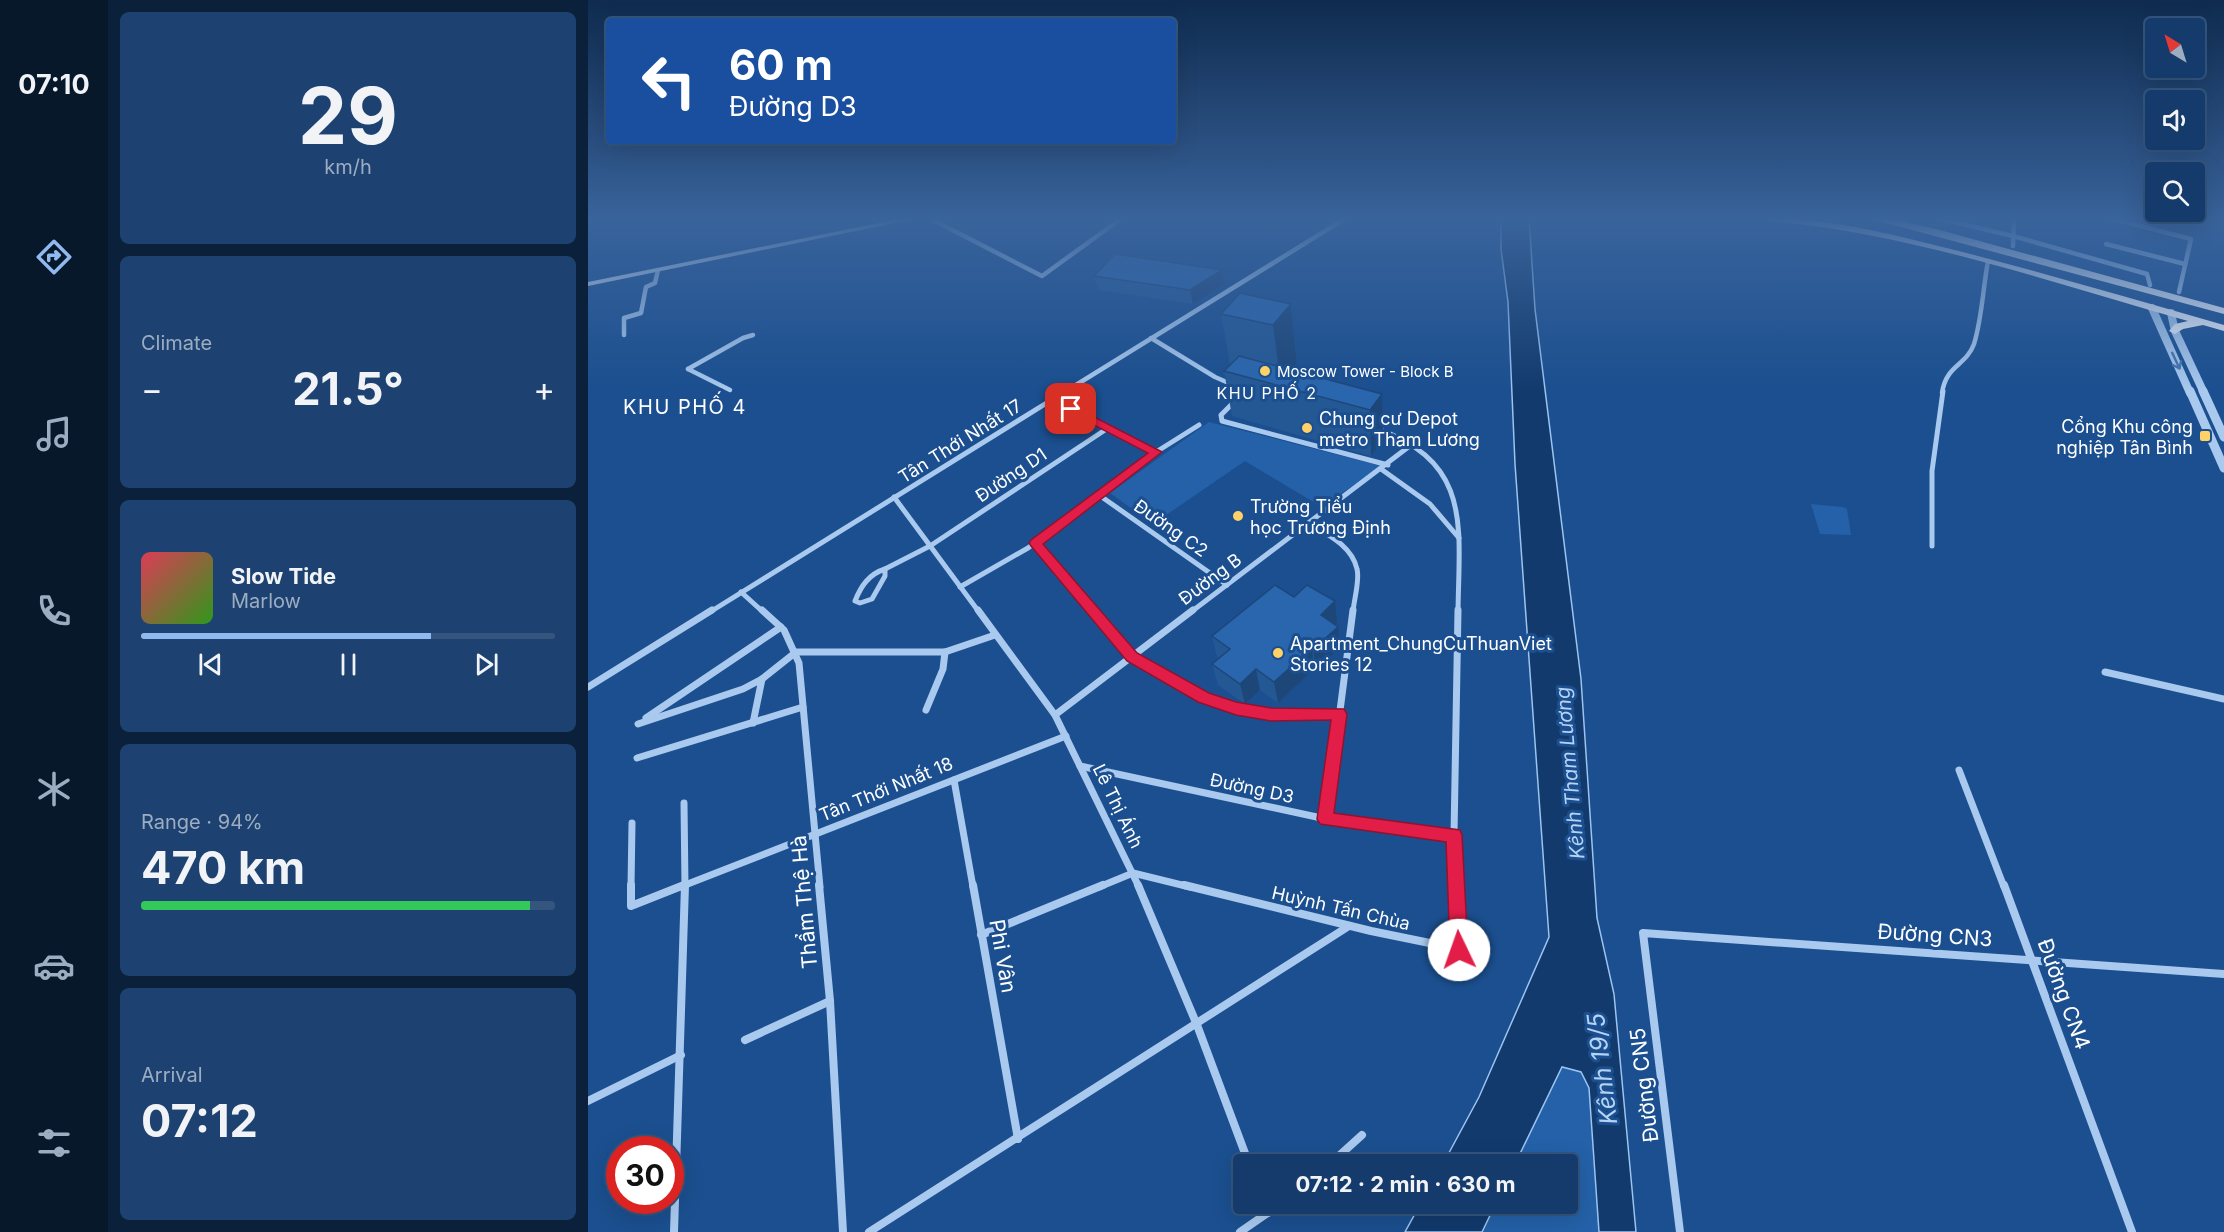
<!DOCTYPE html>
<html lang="en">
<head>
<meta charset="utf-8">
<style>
	:root { --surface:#143b6b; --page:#1d4271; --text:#f1f3f6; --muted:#9dadc1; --line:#33557e; --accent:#90b9f0 }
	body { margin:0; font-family:Inter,sans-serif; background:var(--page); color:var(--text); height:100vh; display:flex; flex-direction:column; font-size:22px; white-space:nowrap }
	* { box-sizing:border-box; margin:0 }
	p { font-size:20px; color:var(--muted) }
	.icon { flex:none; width:33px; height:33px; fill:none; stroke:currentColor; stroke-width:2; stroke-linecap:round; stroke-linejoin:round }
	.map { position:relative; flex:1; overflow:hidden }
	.side { display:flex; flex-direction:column; gap:12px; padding:12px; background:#0b203b; width:480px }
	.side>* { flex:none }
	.banner { position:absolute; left:18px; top:18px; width:570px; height:126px; border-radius:6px; box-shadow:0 6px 24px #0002,0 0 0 2px var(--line); background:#1a4fa0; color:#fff; overflow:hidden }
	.needle { width:39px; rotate:322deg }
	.buttons { position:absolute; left:1557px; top:18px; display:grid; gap:12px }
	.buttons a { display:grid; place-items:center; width:60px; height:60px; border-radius:6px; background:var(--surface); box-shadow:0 6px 24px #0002,0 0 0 2px var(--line); font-size:30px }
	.speed { position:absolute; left:18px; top:1136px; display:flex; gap:12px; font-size:30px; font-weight:700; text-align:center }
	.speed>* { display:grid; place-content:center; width:78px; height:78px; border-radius:50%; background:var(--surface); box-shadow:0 6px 24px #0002,0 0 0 2px var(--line); line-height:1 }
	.speed .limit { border:9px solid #d22; background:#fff; color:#111 }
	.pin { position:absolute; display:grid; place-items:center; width:51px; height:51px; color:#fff; margin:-26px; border-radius:12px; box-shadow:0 3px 9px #0006 }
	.me { position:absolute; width:66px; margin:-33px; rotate:357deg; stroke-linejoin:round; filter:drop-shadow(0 0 4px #0008) }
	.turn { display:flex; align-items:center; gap:21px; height:126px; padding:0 24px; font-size:27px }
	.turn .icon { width:78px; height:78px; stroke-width:2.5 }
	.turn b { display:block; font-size:42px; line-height:51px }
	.big { font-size:45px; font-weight:700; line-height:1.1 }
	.side .card { flex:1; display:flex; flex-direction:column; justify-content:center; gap:9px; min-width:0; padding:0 21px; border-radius:9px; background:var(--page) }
	.side .dial { align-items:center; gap:0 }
	.dial b { font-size:78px; line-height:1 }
	.song { display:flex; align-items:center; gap:18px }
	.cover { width:72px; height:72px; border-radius:9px; background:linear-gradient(135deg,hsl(350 70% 55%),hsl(110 70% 35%)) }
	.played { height:6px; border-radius:3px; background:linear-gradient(90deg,var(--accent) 70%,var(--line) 70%) }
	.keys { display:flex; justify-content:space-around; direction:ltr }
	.heat { display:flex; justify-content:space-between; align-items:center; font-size:33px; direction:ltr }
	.charge { height:9px; border-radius:4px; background:linear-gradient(90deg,#34c759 94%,var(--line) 0) }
	.trip { position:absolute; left:645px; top:1154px; width:345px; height:60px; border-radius:6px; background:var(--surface); box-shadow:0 6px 24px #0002,0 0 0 2px var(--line); font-weight:700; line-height:60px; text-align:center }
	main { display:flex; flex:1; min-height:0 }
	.tabs { display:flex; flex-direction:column; width:108px; justify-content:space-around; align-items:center; background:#08182b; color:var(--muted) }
	.tabs .icon { width:42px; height:42px }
	.tabs .selected { color:var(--accent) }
	.tabs b { font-size:27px; color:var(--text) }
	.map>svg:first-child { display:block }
</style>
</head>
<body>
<main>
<nav class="tabs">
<b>07:10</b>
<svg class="icon selected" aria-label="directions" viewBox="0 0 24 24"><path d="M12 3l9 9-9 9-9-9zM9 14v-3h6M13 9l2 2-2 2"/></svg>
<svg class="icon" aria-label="music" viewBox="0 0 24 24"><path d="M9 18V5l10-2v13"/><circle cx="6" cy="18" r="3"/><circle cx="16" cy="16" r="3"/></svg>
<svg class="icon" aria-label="phone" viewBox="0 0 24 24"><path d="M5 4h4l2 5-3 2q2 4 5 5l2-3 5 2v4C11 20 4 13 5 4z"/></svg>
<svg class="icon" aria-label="climate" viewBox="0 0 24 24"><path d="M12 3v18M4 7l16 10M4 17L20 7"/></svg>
<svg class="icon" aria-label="car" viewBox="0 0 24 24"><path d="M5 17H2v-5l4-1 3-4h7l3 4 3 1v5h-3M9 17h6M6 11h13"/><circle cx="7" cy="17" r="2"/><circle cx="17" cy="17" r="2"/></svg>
<svg class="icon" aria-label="filters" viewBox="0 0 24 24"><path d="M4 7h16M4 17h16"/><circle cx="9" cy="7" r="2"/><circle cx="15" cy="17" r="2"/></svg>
</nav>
<section class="side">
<div class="card dial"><b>29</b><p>km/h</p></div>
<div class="card"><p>Climate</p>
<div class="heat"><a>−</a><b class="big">21.5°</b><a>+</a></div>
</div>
<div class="card">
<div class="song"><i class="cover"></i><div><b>Slow Tide</b><p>Marlow</p></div></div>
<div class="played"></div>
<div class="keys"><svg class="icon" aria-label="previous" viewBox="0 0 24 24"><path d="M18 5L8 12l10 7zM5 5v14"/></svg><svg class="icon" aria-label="pause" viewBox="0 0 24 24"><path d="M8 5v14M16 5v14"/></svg><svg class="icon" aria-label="next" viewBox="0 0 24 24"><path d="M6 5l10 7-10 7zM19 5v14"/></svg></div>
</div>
<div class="card"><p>Range · 94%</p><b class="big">470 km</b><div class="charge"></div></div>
<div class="card"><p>Arrival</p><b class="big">07:12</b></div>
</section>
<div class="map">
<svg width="1636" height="1232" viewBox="0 0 1636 1232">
	<rect width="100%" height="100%" fill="#1b4f8f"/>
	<g fill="#2461a8">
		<polygon points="621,422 793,466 734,507 657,461 565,524 522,493"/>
		<polygon points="1223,504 1255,507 1259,509 1263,535 1232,534"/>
		<polygon points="974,1066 993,1072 1001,1088 1011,1232 894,1232 908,1203 980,1203 980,1164 927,1164"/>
	</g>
	<g fill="#123a6d" stroke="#9cc4f0" stroke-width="1.5">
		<polygon points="913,218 941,218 947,309 993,679 1009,918 1026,994 1048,1232 1011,1232 1001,1088 993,1072 974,1067 927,1164 855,1164 891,1097 961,937 927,464 920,302 913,249"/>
		<polygon points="833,1203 908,1203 894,1232 817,1232"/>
	</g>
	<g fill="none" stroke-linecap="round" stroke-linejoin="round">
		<g stroke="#a9c9ee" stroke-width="4.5">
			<polyline points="341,218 454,276 534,218"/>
			<polyline points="1349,218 1425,236 1559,274 1562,285"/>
			<polyline points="1522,218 1603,239 1591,292"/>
			<polyline points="1518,244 1597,264"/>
			<polyline points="1425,246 1426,218"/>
			<polyline points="36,335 36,318 53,313 58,287 67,283 70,270"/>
			<polyline points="563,338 627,377 643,384"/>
			<polyline points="100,369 155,338 165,335"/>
			<polyline points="100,369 142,390"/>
			<polyline points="475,393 758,218"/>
			<path d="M1354,393c4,-28 24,-27 32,-49 8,-26 9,-56 14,-83"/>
		</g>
		<g stroke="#a9c9ee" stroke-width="5">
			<polyline points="465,399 568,452"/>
			<polyline points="646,402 633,415 634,421 800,465"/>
			<path d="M787,428c98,34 84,98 83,184"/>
			<polyline points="793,469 842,504 871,538"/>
			<polyline points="511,495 639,585"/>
			<polyline points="306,497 391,612"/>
			<path d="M721,523c18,11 43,23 48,46 3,11 -3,30 -4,43"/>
			<polyline points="447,543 506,612"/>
			<polyline points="1344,546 1344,471 1355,391"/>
			<path d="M297,569v7l-13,23 -12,4 -5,-2c6,-15 14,-27 30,-32z"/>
			<polyline points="297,569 342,546 520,428"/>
			<polyline points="372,587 440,548 568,452 611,425"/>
			<polyline points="153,592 175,612"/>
			<polyline points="122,612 478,391"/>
			<polyline points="603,612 823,445"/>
		</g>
		<g stroke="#a9c9ee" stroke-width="7">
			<polyline points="174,610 196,630 211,663 232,887"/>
			<polyline points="390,610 467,715 551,887"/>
			<polyline points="504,610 544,657 616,697 648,709 683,714 751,714"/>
			<polyline points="1517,672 1636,699"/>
			<polyline points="0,687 124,610"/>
			<polyline points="338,710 355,669 357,652"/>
			<polyline points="467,715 605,610"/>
			<polyline points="58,718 193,627"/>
			<polyline points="165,723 174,679"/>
			<polyline points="50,724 155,689 174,679 208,652 357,652 407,635"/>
			<polyline points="49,758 215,707"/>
			<polyline points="492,766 738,819 866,835"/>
			<polyline points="1371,770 1416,887"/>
			<polyline points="366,780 385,887"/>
			<polyline points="96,803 97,887"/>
			<polyline points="738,819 765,610"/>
			<polyline points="43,887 44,823"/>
			<polyline points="92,887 478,736"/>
			<polyline points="511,887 545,873 602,887"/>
			<polyline points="868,887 866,835 870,610"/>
		</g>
		<g stroke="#a9c9ee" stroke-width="8">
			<polyline points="43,885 43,906 96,885"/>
			<polyline points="231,885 242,1001 255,1232"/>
			<polyline points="385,885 430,1139"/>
			<polyline points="550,885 609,1025 661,1164"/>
			<polyline points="596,885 783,931 871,949 868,885"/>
			<polyline points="1416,885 1544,1232"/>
			<polyline points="393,935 515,885"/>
			<polyline points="157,1040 242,1001"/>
			<polyline points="0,1101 93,1055"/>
			<polyline points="742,1164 774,1135"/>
			<polyline points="676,1203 680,1213"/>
			<polyline points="86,1232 97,885"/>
			<polyline points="281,1232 761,926"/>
			<polyline points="652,1232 694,1203"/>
			<polyline points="1092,1232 1055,933 1636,974"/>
		</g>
		<g stroke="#a9c9ee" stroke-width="8">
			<polyline points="1564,308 1602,393"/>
			<polyline points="1583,313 1587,331 1616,393"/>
		</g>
		<g stroke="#a9c9ee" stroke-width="9">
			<polyline points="1602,391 1636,468"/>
			<polyline points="1615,391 1636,437"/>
		</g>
		<polygon fill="#d6e6fa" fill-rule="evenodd" points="315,218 331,218 0,286 0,282"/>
		<g fill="#f0f6ff" fill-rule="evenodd">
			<path d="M1177,218c67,0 130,17 194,33 89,23 177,49 265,74v6l-21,-6 -20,4 -8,5 -6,-3 6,-7 13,-3c-135,-38 -278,-88 -418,-100z"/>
			<polygon points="1280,218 1298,218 1348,229 1636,308 1636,314"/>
		</g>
	</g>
	<g fill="#245895">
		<polygon points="506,276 636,284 605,304 510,290"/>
		<polygon points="703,304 709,366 706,370 794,394 795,440 783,456 644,416 636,371 642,365 633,314"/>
		<polygon points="749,623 747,625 752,648 728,670 726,669 690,703 672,690 657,704 630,685 624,664 631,658 629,657 624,636"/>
	</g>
	<g fill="#1d4779">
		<polygon points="0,221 5,228 0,244"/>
		<polygon points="634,270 636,284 605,304 602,290"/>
		<polygon points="703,304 709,366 693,387 685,325"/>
		<polygon points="794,394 795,440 783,456 782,410"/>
		<polygon points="747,601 749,623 735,637 733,615"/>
		<polygon points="750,627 752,648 728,670 725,649"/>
		<polygon points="724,648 726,669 690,703 686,682"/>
		<polygon points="668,669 672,690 657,704 652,684"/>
	</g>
	<g fill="#2a66ad" stroke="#1d4779" stroke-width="1.5">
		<polygon points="527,254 634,270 602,290 506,276"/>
		<polygon points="652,293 703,304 685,325 633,314"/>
		<polygon points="651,356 794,394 782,410 636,371"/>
		<polygon points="687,585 706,597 719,585 747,601 733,615 750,627 725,649 724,648 686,682 668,669 652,684 624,664 642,649 624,636"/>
	</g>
	<defs><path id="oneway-shaft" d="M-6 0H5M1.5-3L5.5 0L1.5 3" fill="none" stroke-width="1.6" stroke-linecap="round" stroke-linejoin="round" transform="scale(1.5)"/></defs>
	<use stroke="#4674ac" href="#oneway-shaft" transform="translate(1588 361) rotate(65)"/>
	<linearGradient id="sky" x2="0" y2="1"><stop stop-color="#0f2b4f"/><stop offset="0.56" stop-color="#39639b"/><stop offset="1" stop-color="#39639b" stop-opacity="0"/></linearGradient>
	<rect width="1636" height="391" fill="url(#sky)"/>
	<polygon fill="#e11d48" stroke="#92132f" stroke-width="1.5" points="483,405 574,452 455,544 549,653 621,693 648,702 683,708 756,709 759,714 746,813 872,830 874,835 880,950 877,956 871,958 865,956 862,950 858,842 732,824 729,819 743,720 683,721 648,715 610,702 539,661 443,546 441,543 443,540 560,453 479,411 478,409"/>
	<g fill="#ffd166" stroke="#1b4f8f" stroke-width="2">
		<circle cx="677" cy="371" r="6"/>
		<circle cx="719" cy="428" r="6"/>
		<rect x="1611" y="430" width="12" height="12" rx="3"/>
		<circle cx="650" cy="516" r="6"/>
		<circle cx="690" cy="653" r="6"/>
	</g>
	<g text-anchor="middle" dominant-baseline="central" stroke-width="6" stroke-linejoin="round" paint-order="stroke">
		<g font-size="15" fill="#fff" stroke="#1b4f8f" text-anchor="start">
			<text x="689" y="371">Moscow Tower - Block B</text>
		</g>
		<g font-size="16" letter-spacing="1.5" fill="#fff" stroke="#1b4f8f">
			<text x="679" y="393">KHU PHỐ 2</text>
		</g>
		<g font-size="18" fill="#fff" stroke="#1b4f8f" text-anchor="start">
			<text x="731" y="418">Chung cư Depot<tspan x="731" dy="21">metro Tham Lương</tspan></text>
			<text x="1605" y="426" text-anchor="end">Cổng Khu công<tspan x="1605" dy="21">nghiệp Tân Bình</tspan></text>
			<text x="662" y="506">Trường Tiểu<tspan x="662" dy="21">học Trương Định</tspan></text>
			<text x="702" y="643">Apartment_ChungCuThuanViet<tspan x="702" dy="21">Stories 12</tspan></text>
		</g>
		<g font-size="18" fill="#fff" stroke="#1b4f8f">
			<text transform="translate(372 441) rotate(-32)">Tân Thới Nhất 17</text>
			<text transform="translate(423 475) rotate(-34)">Đường D1</text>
			<text transform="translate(583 528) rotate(35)">Đường C2</text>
			<text transform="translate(622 579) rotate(-37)">Đường B</text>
			<text transform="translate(664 788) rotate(12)">Đường D3</text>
			<text transform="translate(298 789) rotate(-22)">Tân Thới Nhất 18</text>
			<text transform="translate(530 806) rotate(64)">Lê Thị Ánh</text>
			<text transform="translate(753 908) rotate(13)">Huỳnh Tấn Chùa</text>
		</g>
		<g font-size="20" letter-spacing="1.5" fill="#fff" stroke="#1b4f8f">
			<text x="97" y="407">KHU PHỐ 4</text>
		</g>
		<g font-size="20" font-style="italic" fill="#b5d3f5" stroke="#1b4f8f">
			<text transform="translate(982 773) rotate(-95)">Kênh Tham Lương</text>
		</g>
		<g font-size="21" fill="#fff" stroke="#1b4f8f">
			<text transform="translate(216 902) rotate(-95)">Thẩm Thệ Hà</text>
			<text transform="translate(1347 935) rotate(4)">Đường CN3</text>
			<text transform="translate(415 956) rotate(80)">Phi Vân</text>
			<text transform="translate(1476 994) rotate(70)">Đường CN4</text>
			<text transform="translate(1056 1085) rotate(-97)">Đường CN5</text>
		</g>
		<g font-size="24" font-style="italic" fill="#b5d3f5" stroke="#1b4f8f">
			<text transform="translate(1014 1069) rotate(-97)">Kênh 19/5</text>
		</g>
	</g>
</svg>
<div class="buttons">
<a><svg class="needle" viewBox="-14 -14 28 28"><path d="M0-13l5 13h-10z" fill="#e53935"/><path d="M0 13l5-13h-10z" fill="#9dadc1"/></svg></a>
<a><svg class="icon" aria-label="sound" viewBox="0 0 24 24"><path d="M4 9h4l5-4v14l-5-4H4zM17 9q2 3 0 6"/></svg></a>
<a><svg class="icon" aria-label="search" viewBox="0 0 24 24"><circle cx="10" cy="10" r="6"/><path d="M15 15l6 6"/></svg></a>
</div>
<div class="speed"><div class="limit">30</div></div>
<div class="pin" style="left:483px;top:409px;background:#d93025"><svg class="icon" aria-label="arrive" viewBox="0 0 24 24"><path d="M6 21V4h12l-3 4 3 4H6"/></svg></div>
<svg class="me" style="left:871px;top:950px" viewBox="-20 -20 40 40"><circle r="19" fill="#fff"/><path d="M0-13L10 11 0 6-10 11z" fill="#e11d48"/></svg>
<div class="trip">07:12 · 2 min · 630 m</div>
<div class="banner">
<div class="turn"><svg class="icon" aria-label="left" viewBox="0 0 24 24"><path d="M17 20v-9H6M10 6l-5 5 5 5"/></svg><div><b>60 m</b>Đường D3</div></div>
</div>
</div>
</main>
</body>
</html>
